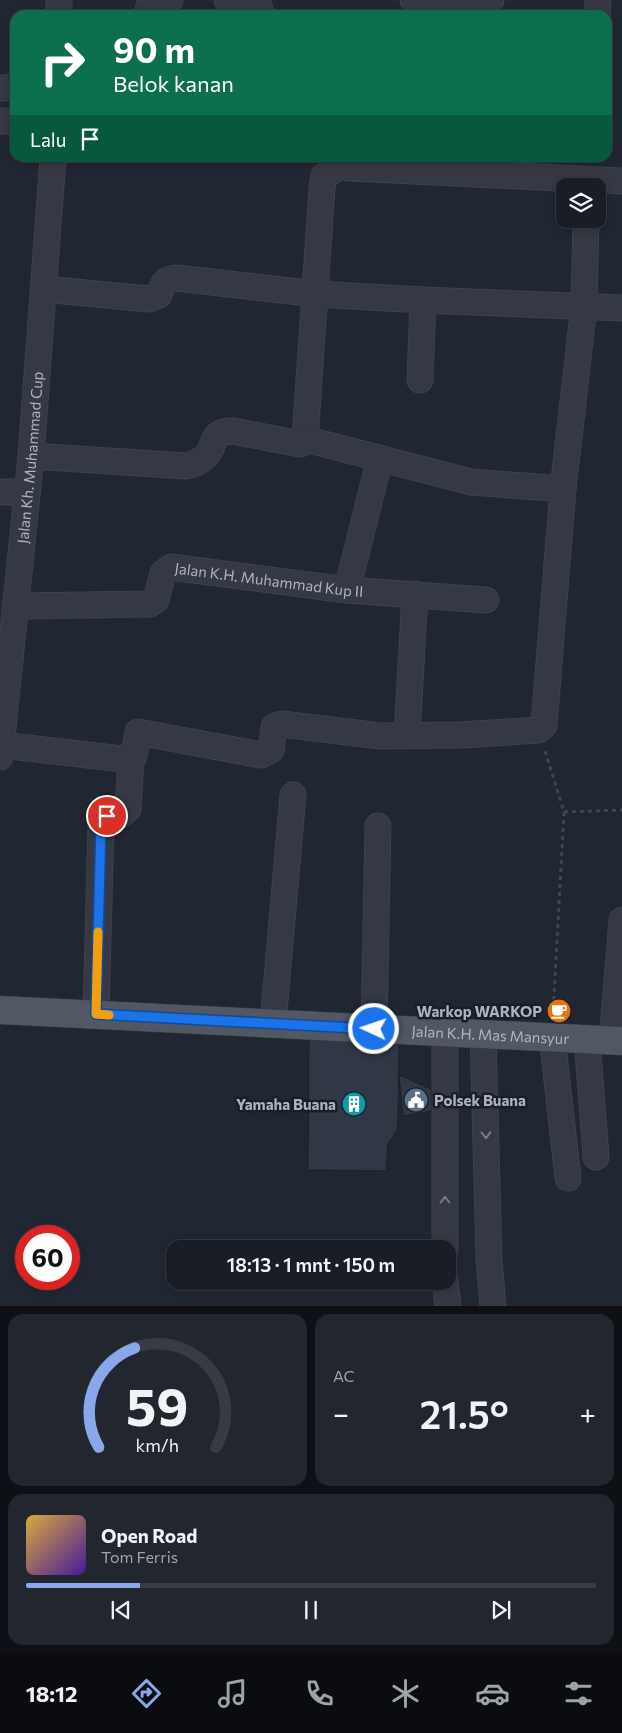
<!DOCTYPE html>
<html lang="id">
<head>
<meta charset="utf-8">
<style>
	:root { --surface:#191d26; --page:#22262e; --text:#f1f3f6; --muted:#9fa2a7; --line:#373b43; --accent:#89a7ea }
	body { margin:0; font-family:Commissioner,sans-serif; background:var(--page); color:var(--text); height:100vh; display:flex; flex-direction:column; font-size:19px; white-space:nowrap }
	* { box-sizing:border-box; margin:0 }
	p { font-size:16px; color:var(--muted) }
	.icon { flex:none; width:28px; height:28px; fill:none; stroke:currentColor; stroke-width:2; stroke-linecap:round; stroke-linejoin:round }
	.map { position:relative; height:1306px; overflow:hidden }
	.drawer { display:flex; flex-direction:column; gap:8px; padding:8px; background:#0e1015; flex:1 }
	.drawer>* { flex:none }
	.hud { position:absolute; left:10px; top:10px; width:602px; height:152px; border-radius:15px; box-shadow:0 2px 8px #0003,0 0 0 1px var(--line); background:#0b6e4f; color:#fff; overflow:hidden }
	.fabs { position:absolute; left:556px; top:178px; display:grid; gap:10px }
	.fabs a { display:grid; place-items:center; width:50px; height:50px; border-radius:10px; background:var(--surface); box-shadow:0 2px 8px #0003,0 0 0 1px var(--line); font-size:25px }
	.speed { position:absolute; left:15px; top:1225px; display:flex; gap:10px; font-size:25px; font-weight:700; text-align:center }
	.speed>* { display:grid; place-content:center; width:65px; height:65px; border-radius:50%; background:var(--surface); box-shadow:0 2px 8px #0003,0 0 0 1px var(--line); line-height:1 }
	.speed .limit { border:8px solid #d22; background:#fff; color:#111 }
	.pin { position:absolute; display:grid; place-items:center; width:42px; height:42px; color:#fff; margin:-21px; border:2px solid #fff; border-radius:50%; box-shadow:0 1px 5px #0007 }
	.me { position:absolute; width:55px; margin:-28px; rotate:273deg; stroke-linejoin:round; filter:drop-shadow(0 0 4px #0008) }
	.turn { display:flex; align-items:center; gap:18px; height:105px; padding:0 20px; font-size:22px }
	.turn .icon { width:65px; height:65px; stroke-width:2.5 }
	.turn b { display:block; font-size:35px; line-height:42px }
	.then { display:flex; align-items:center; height:48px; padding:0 20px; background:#0003; gap:10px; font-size:19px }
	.big { font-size:38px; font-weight:600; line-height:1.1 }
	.drawer .widget { flex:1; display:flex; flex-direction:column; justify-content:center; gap:8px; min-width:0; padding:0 18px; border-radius:15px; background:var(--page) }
	.drawer .dial { align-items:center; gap:0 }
	.dial svg { height:130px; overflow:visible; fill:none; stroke:var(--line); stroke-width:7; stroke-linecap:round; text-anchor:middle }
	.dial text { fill:var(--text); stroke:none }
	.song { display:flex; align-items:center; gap:15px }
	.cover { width:60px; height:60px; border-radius:8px; background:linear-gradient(135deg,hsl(40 70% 55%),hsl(260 70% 35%)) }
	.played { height:5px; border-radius:2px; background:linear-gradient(90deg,var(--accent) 20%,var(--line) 20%) }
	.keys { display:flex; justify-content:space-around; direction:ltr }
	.heat { display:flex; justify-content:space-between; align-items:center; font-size:28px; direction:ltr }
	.drawer .tiles { flex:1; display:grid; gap:8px; grid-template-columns:1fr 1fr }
	.widget:last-child { grid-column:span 2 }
	.trip { position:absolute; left:166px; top:1240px; width:290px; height:50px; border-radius:15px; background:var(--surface); box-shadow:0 2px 8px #0003,0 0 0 1px var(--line); font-weight:600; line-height:50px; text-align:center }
	.tab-bar { display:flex; height:80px; justify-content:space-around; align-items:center; background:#0a0c0f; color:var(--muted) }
	.tab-bar .icon { width:35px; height:35px }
	.tab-bar .current { color:var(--accent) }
	.tab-bar b { font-size:22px; color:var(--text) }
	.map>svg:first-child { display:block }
</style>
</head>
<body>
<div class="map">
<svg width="622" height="1306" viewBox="0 0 622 1306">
	<rect width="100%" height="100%" fill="#212732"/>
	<g fill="#303846" stroke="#1b202a">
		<polygon points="309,1035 399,1044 398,1118 397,1130 388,1144 386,1171 308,1170"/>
		<polygon points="399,1075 431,1089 432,1111 403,1116"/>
	</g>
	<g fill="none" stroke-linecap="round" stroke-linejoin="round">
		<defs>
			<g id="minor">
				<polyline points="59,0 59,15"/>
				<polyline points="227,0 258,4 262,15"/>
				<polyline points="413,0 491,0"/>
				<polyline points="147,15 149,6 160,1 170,0"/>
				<polyline points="597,15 598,0"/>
				<polyline points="4,88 15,87"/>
				<polyline points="0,121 15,121"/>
				<polyline points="340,158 342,165 349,168 622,181"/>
				<path d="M43,289l106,10 10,-4c4,-12 6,-16 18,-17l122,14"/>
				<polyline points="315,294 423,300 622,308"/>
				<polyline points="420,380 423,300"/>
				<polyline points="305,439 322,188 324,176 342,165"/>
				<polyline points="305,439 471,482 563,489"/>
				<path d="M31,456l155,10c8,-2 15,-4 21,-11 11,-14 2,-23 26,-24l67,13 5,-5"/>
				<polyline points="0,492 27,492"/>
				<polyline points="347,590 380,458"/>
				<path id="s1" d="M15,606l135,-2 6,-4 7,-27 8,-6 176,23 139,10"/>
				<polyline points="407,736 415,594"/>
				<polyline points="1,745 131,760"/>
				<path id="s2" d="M0,757l31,-301 22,-298"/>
				<polyline points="96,1014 101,824 107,816 122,814 128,809 131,760 134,756 138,732 261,755 271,750 274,727 282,724 380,736 461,735 539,730 544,725 563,489 584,306 586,219"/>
				<polyline points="273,1023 293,795"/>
				<polyline points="374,1029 378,826"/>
				<polyline points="445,1032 445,1249"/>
				<polyline points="483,1034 489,1260 493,1306"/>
				<polyline points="552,1037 568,1178"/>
				<polyline points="587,1039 596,1157"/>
				<polyline points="612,1040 622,920"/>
				<polyline points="445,1281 448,1306"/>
			</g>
			<g id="major">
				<path id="s3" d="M0,1010l622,31"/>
			</g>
		</defs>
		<use href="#minor" stroke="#3d424d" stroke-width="27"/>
		<use href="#major" stroke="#3d424d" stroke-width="29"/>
		<g stroke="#3b494c" stroke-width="3" stroke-dasharray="4 4" stroke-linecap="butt">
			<polyline points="545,751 564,812 553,1014"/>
			<polyline points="564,812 622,810"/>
		</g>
		<use href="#minor" stroke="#343943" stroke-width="25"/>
		<use href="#major" stroke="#525863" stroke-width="28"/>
	</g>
	<defs><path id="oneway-chevron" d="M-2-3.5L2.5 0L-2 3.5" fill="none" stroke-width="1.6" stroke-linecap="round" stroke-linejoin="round" transform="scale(1.25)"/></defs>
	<g stroke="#777c88">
		<use href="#oneway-chevron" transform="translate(486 1135) rotate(89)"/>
		<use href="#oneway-chevron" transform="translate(445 1200) rotate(-90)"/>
	</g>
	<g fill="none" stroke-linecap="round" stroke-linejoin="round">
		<defs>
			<polyline id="route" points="107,816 101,824 96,1014 374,1029"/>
		</defs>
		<use href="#route" stroke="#114b97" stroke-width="12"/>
		<use href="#route" stroke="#1a73e8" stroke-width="9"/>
		<polyline stroke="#f59e0b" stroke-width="9" points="98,932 96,1014 109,1015"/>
	</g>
	<defs>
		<symbol id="cafe-disc" viewBox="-11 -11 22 22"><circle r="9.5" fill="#e8710a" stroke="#191e28"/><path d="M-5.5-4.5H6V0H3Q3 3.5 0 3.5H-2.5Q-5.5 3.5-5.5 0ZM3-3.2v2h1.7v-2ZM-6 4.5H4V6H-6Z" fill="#fff"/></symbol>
		<symbol id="civic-disc" viewBox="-11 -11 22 22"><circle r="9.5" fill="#5c6f8a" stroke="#191e28"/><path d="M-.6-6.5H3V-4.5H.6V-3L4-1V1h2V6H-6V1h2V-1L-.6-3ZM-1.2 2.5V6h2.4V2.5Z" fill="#fff"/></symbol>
		<symbol id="building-disc" viewBox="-11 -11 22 22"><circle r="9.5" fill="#0f9aa8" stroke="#191e28"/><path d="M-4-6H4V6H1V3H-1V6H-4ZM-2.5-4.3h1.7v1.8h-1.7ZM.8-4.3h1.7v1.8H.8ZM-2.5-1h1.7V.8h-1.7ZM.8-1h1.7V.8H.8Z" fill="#fff"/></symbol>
	</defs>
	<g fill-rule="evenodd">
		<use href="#cafe-disc" x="545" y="997" width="28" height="28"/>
		<use href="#civic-disc" x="402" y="1086" width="28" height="28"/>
		<use href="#building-disc" x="340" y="1090" width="28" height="28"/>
	</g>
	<g text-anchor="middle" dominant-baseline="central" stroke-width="5" stroke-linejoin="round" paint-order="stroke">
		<g font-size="15" fill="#aeb3c0" stroke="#191e28">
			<text stroke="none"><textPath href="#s2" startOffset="301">Jalan Kh. Muhammad Cup</textPath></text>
			<text stroke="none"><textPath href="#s1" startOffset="279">Jalan K.H. Muhammad Kup II</textPath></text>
			<text stroke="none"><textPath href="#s3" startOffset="491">Jalan K.H. Mas Mansyur</textPath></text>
		</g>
		<g font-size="15" font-weight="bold" fill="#aeb3c0" stroke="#191e28" text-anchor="end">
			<text x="542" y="1011">Warkop WARKOP</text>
			<text x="434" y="1100" text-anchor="start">Polsek Buana</text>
			<text x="336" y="1104">Yamaha Buana</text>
		</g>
	</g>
</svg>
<div class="fabs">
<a><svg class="icon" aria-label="layers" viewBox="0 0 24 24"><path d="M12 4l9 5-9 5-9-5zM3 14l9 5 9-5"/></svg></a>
</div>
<div class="speed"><div class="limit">60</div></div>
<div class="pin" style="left:107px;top:816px;background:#d93025"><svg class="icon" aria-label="arrive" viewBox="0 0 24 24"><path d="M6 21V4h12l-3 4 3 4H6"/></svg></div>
<svg class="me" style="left:374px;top:1029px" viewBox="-20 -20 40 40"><circle r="17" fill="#1a73e8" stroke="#fff" stroke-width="3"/><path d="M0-11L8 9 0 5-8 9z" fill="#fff"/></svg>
<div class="trip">18:13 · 1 mnt · 150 m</div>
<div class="hud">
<div class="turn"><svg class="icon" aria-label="right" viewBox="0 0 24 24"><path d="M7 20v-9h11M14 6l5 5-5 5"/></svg><div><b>90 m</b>Belok kanan</div></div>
<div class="then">Lalu<svg class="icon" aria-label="arrive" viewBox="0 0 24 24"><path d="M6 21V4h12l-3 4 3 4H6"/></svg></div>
</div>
</div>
<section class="drawer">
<div class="tiles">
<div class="widget dial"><svg viewBox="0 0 100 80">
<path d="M14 69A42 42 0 1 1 86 69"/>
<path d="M14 69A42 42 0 0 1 36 8" stroke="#89a7ea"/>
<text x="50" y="56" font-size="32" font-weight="700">59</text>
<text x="50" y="72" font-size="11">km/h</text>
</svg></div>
<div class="widget"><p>AC</p>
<div class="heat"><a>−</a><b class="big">21.5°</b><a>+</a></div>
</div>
<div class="widget">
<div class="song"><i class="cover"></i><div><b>Open Road</b><p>Tom Ferris</p></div></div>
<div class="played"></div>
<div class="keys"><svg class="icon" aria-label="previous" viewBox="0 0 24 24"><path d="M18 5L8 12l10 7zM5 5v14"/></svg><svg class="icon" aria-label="pause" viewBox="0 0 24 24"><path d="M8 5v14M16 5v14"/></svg><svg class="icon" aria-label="next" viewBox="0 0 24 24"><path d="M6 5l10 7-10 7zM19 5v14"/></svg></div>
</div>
</div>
</section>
<nav class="tab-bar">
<b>18:12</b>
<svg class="icon current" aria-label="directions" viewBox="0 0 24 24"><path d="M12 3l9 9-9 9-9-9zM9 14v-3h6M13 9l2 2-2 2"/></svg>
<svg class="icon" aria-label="music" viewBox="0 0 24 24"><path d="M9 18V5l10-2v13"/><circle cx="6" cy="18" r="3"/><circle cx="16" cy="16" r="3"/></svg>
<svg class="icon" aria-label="phone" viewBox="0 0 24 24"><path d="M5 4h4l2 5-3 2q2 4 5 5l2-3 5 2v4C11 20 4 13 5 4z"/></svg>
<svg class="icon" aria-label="climate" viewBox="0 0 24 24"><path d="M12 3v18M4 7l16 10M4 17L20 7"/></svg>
<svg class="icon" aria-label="car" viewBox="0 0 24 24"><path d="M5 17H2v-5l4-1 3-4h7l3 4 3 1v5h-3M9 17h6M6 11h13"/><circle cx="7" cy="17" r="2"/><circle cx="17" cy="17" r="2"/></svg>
<svg class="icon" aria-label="filters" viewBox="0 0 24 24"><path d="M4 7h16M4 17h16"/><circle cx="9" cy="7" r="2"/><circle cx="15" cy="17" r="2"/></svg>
</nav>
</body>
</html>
